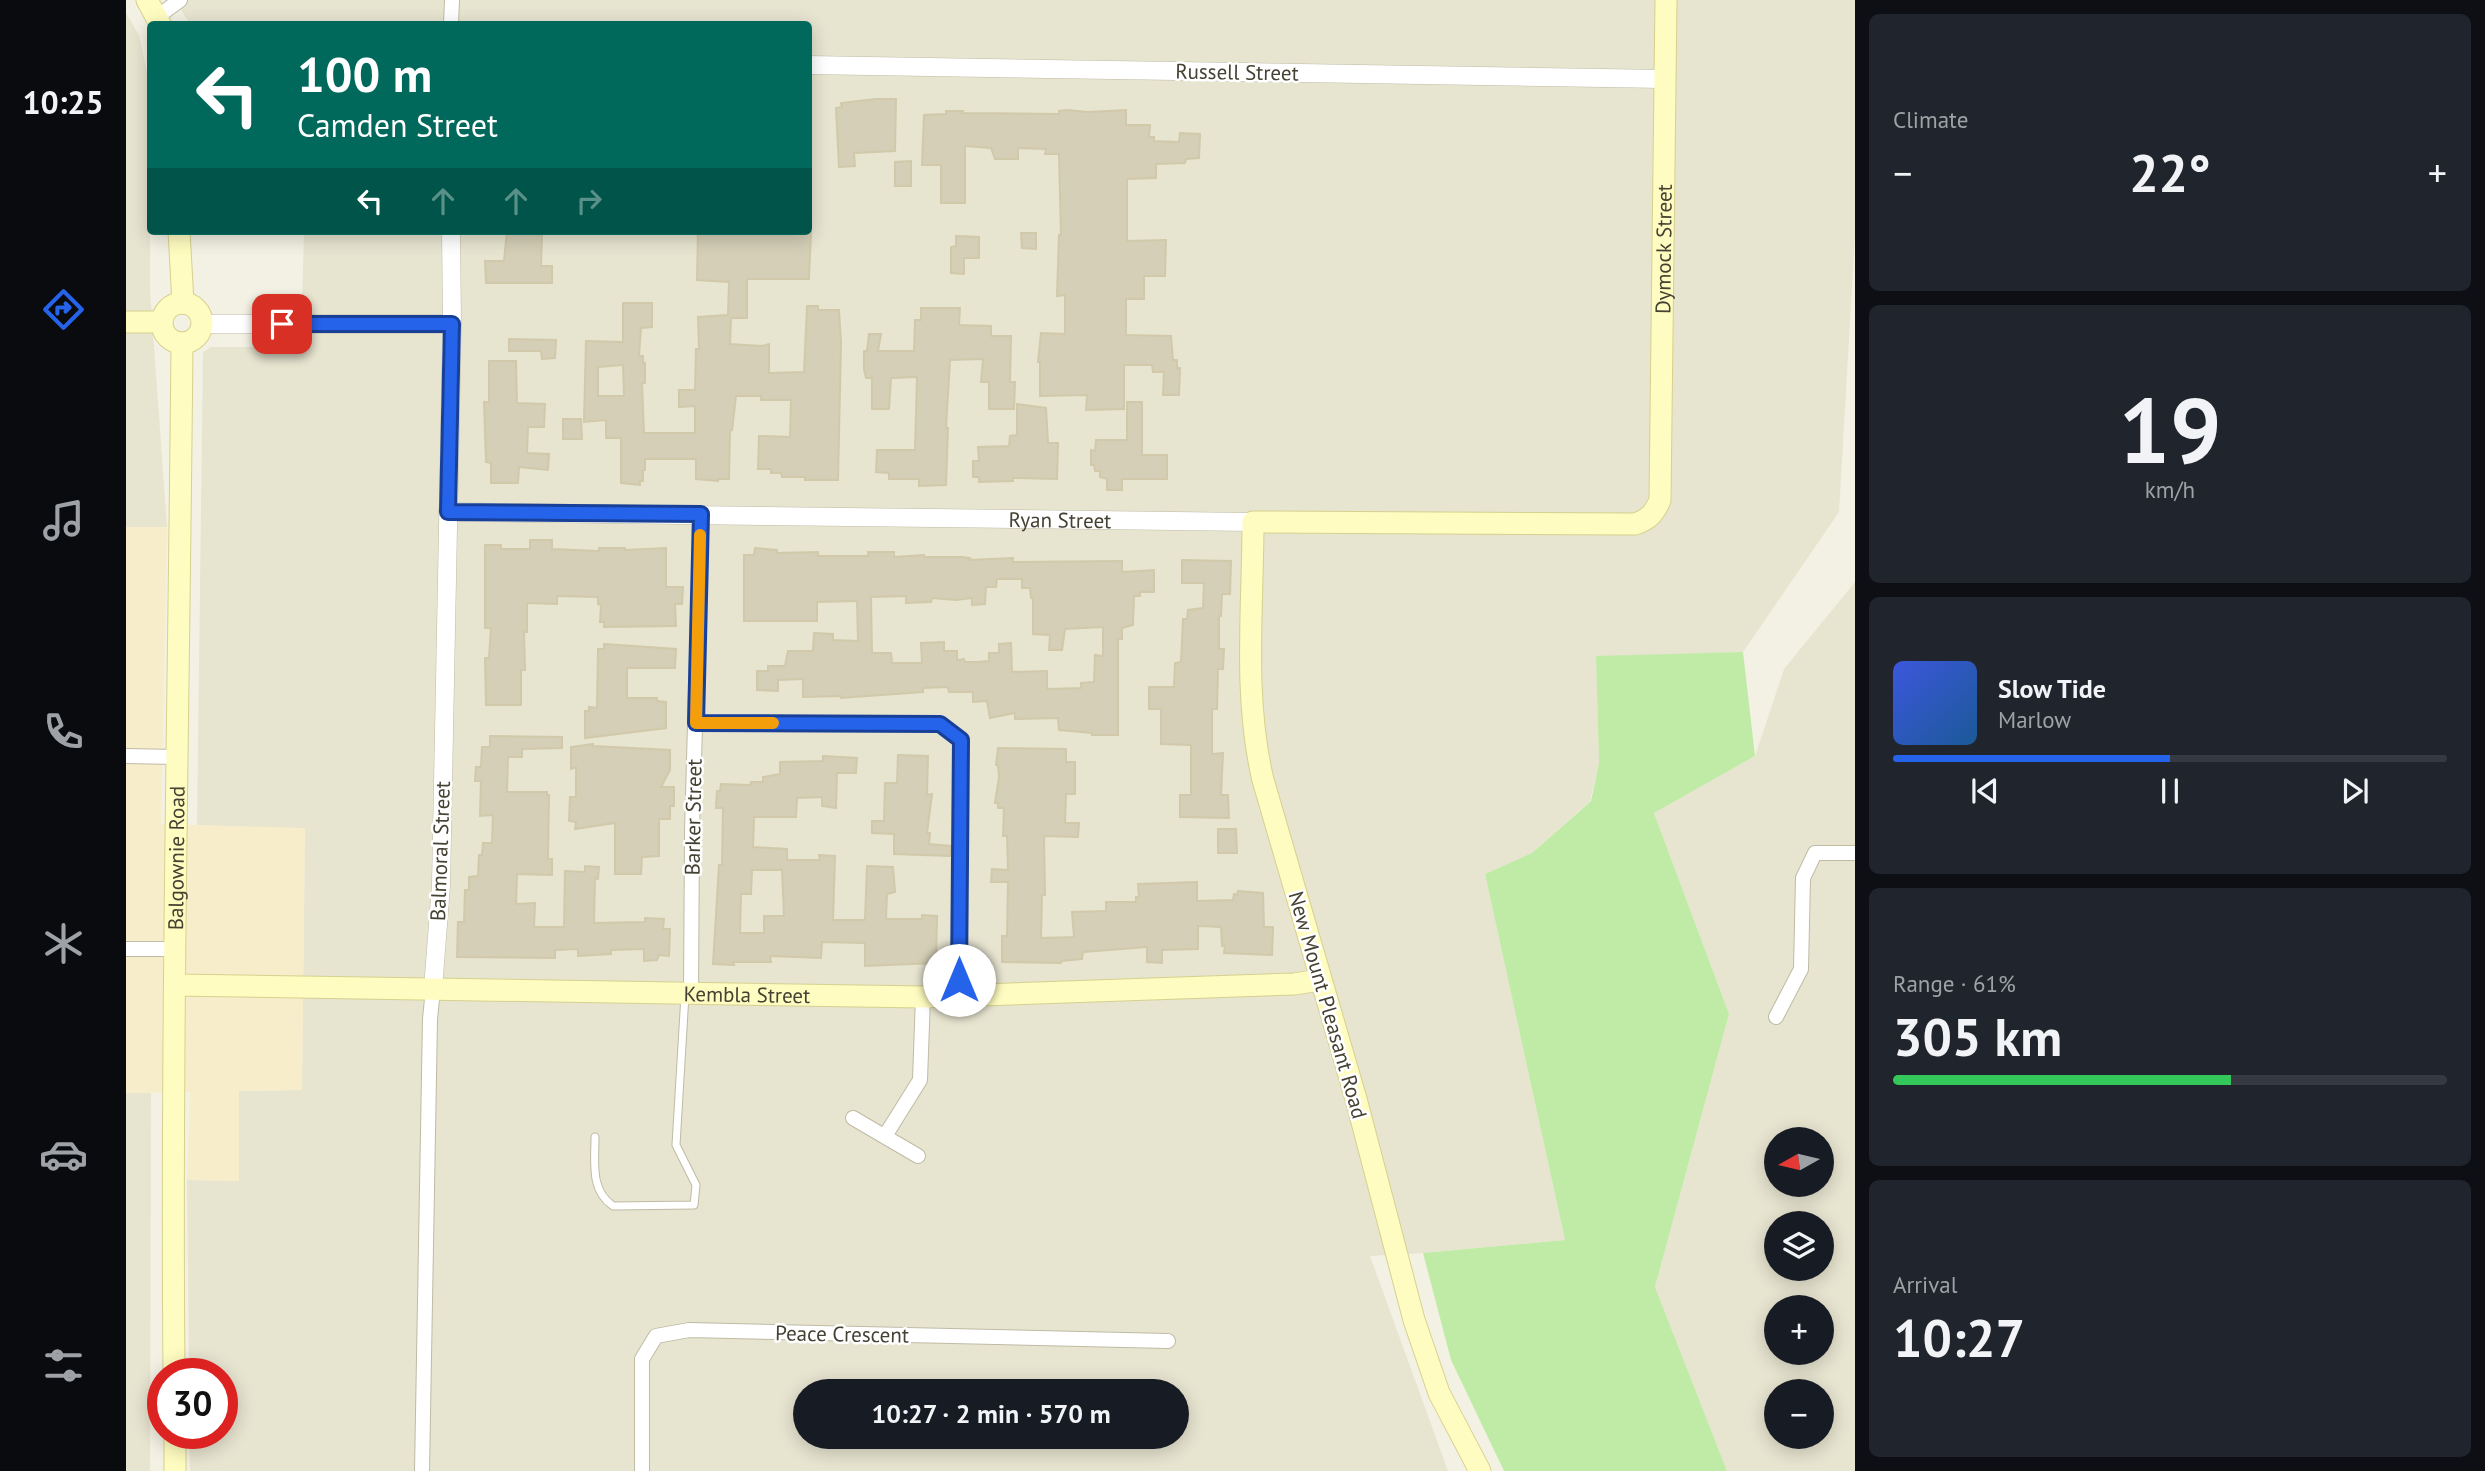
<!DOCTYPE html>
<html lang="en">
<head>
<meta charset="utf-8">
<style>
	:root { --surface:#171b24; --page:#20242c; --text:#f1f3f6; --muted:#9ea1a6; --line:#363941; --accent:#2563eb }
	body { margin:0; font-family:"PT Sans",sans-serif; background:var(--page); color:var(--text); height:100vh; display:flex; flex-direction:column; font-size:26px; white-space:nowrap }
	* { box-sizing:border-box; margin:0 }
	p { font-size:23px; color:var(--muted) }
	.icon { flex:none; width:38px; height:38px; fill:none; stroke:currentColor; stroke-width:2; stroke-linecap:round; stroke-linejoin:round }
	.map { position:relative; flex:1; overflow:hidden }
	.side { display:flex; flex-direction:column; gap:14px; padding:14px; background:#0d0f14; width:630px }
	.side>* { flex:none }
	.guide { position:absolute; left:21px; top:21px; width:665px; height:214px; border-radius:7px; box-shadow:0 4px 18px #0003; background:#00695c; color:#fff; overflow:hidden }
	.needle { width:46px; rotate:262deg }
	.tools { position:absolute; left:1638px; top:1127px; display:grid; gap:14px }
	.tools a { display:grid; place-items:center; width:70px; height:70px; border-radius:50%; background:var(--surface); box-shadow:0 4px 18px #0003; font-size:35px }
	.speed { position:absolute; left:21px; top:1358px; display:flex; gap:14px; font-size:35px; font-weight:700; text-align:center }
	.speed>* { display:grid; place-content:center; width:91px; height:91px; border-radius:50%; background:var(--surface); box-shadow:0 4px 18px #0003; line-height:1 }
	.speed .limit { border:10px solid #d22; background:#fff; color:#111 }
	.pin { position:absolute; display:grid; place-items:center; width:60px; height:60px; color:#fff; margin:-30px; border-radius:14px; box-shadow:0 4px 10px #0006 }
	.me { position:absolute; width:77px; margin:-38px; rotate:0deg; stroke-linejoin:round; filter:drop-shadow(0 0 5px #0008) }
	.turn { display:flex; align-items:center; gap:24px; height:147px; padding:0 35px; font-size:32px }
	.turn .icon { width:91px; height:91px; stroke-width:2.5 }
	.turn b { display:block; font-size:49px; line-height:60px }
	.lanes { display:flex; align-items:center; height:66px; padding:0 35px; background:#0003; justify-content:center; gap:35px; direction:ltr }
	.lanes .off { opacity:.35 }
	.big { font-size:52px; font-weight:700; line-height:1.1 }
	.side .card { flex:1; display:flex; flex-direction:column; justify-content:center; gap:10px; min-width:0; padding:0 24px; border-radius:10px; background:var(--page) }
	.side .dial { align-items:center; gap:0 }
	.dial b { font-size:91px; line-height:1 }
	.song { display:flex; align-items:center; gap:21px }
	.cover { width:84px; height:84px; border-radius:10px; background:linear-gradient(135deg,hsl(230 70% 55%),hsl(210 70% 35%)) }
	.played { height:7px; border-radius:4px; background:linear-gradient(90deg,var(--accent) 50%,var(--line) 50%) }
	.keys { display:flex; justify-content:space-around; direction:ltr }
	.heat { display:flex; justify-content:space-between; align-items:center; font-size:38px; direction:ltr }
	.charge { height:10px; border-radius:5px; background:linear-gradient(90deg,#34c759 61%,var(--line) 0) }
	.trip { position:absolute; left:667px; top:1379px; width:396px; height:70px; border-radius:35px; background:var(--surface); box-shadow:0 4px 18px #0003; font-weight:700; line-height:70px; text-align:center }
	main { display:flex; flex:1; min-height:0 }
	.tabs { display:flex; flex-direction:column; width:126px; justify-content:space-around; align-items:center; background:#090b0e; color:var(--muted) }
	.tabs .icon { width:49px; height:49px }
	.tabs .current { color:var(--accent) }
	.tabs b { font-size:32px; color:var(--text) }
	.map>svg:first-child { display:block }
</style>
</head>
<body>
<main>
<nav class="tabs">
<b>10:25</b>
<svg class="icon current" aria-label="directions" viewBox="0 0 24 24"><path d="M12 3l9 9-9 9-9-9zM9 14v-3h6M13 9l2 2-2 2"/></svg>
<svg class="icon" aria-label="music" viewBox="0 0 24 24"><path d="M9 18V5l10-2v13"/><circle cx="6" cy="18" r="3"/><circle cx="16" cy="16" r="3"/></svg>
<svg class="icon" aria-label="phone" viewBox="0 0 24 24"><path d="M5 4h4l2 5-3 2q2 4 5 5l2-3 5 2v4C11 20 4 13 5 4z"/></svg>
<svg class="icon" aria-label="climate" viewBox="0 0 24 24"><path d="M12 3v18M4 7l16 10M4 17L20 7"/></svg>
<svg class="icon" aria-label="car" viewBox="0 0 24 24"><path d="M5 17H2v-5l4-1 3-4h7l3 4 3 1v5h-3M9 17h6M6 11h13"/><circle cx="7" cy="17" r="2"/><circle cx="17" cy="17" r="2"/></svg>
<svg class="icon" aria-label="filters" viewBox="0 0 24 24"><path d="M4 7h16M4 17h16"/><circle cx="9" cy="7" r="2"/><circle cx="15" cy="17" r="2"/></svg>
</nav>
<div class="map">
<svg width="1729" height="1471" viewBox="0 0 1729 1471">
	<rect width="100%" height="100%" fill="#f3f1e3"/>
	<g fill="#e7e4d0" fill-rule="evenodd">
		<path d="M49,0h1680v235l-16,277 -96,140 -147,5 3,106 -9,38 -58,52 -47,21 80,366 -142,13 -53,3 78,215h-1258l-1,-38h33v-59h-33l-2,-194 52,1v-90l63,-1 3,-261 -108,-4 6,-473 8,-5h90l3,-116h504v-207h-618zM679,1391h371v46h-371z"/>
		<polygon points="0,13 13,35 24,87 24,291 41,527 0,527"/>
		<path d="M1729,582v889h-128l-72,-184 74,-273 -75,-201 101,-57 29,-87zM1650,1139h46v46h-46zM1650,1223h46v46h-46zM1650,1307h46v46h-46zM1650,1391h46v46h-46z"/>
		<polygon points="0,1093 25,1093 24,1471 0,1471"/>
	</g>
	<polygon fill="#f7edcb" points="0,527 41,527 35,824 179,828 176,1090 113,1091 113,1181 61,1180 64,1092 0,1093"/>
	<polygon fill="#c0eba7" points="1617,652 1629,756 1528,813 1603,1014 1529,1287 1601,1471 1378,1471 1325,1360 1297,1253 1439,1240 1359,874 1406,853 1465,801 1473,763 1470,656"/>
	<g fill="#d5cfb7" stroke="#d1c9aa" stroke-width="2" fill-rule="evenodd">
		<polygon points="750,99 770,99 769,151 728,153 729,166 713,167 710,108 716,107 715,103"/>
		<polygon points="941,110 962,112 1000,110 1000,125 1024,125 1023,137 1028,137 1028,141 1053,142 1054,133 1074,134 1073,158 1060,159 1059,163 1030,164 1030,178 1001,179 1001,241 1040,240 1039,276 1018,276 1018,299 1000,299 1000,335 1045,336 1047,360 1051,360 1051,368 1054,368 1053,395 1037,395 1038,372 1027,372 1026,365 998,365 998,409 960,410 961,395 914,396 914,362 912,362 915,333 939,334 939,295 931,296 933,235 935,235 933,154 919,154 920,149 892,148 892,159 869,159 865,148 839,146 839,203 815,203 815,165 796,165 798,115 820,114 820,111 837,111 836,113 933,114 933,111"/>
		<polygon points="785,161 785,186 769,186 769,162"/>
		<polygon points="381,231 412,231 412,235 416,235 415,266 426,266 426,283 360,283 359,261 378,261"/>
		<path d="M572,231l113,1 -2,47h-62v39h-16l-1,26 32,2 7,-2v29l35,-1 3,-66h11v4h21l2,33 -3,137h-33v-3h-23l-1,-4h-10v-4h-13l1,-33 31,1 1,-37h-30v-4h-25l-4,34 -2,1 -1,48h-11v2l-22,-2v-20h-51v11h-2v11l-3,-1v5l-19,-2v-45h-15v-18l-22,2 2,-81 37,1v-39h29v24l-11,1 -2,28h4v7h2v20h-3l2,50h51v-27l-16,1v-17h16l1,-41h3l-1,-32 30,-2 1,-33 -32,-2zM497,365l1,31h-26v-29z"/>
		<polygon points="895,233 910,233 910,249 896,248"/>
		<polygon points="830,236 853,237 853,258 838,258 838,274 825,273 825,247 830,246"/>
		<polygon points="795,308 834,308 833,325 865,326 865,336 885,336 884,382 889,382 888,409 863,409 863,382 855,382 857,359 824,360 820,428 822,428 820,485 793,486 793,479 763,479 763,473 750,472 751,450 789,450 791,377 765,378 763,409 746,409 746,378 740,378 738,369 738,351 741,351 743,334 755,334 752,351 788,351 789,320 795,320"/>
		<polygon points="383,339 430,340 429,358 416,359 415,351 383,351"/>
		<polygon points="363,361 390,361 391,403 419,404 418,427 402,427 401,453 423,454 422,470 393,467 392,483 365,483 365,463 360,462 358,402 363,402"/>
		<polygon points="1001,402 1016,402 1016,455 1041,455 1041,479 996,479 996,490 981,490 981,479 974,477 974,471 969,471 968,465 965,465 965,450 969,451 970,440 1001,440"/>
		<polygon points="891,404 920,408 922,443 932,443 931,479 887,478 887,481 853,482 853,477 847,477 847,461 853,461 852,447 883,446 884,436 891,435"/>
		<polygon points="437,419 455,419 456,439 437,439"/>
		<polygon points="404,540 426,540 426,549 473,551 473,548 499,548 499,550 540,548 540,587 557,587 556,604 549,604 550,626 478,627 478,622 474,622 475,605 472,604 472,597 431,596 431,604 401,603 401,632 398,632 399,670 395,670 395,705 360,705 359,658 363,658 365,628 359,628 359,545 375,545 375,549 404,549"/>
		<path d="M629,548l22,2v3l41,-1v4h50v-4h26v5l30,-2v2h38l8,1 -1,2 44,-2v4l109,-1v11l32,-2v22h-14v4h-6l-1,29 -11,3v11h-4v96h-26v-2l-33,-3 -1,-12 -43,1v-6l-25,5 -3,-17 -14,1v-10h-24l-1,-5 -25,1v4l-82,6v-2l-38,1v-18l-25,1v11l-21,-1v-19h11v-5h17l3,-15h25l1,-18 19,1v6l25,1 -1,-40 -40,1v19h-73v-66h10zM871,579h25v9h8l1,10h2v36l17,1 -1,15h13l3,-21 38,-2v29l-8,-1 -1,27 -13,1v5l-34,1v-18l-35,1 -1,-29 -12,1v9h-10v8l-12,1h-12l-1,-3 -7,1v-9h-13v-9l-23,1 1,20h-30l-1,-10h-19l-1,-56 35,-1v7l25,-1 1,-4 24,2 16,-2v7l13,-1 1,-17h10z"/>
		<polygon points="1056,560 1105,561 1104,594 1096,594 1095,616 1093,616 1093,649 1098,649 1097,669 1092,669 1091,709 1086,709 1086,754 1097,753 1095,795 1102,795 1103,818 1054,817 1054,795 1065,795 1065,745 1035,744 1035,709 1023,709 1023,687 1048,687 1049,663 1055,662 1057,619 1061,619 1062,610 1077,608 1078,583 1056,583"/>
		<polygon points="478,644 550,649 549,668 501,668 501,698 531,698 531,701 540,702 540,728 459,738 459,711 463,711 463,707 471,708 472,649 478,649"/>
		<polygon points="364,736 436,737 436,748 396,749 396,757 382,757 381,792 421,792 421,795 423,795 422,859 426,859 426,875 391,874 390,904 409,903 408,927 438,927 439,871 459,872 459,866 473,867 472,879 469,878 468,923 519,922 519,918 538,919 537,929 544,929 543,956 533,955 531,960 518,961 518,949 485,950 485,954 452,956 452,949 429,950 429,958 331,957 332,922 338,922 339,890 343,890 343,877 352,876 353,855 356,855 357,843 366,843 367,815 354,816 355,781 349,781 350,767 355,767 356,747 364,747"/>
		<polygon points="467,744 467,746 544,750 544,770 535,787 548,787 548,806 544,806 544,819 533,819 533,856 516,857 515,874 489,874 489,823 449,829 450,822 443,821 444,797 450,797 450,767 445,769 445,747"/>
		<polygon points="872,748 940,749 940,762 949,762 949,794 940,794 939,823 953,823 952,837 918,836 919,895 916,895 915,938 948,937 946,912 980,911 980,902 1010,902 1010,897 1013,897 1012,884 1071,882 1071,901 1107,900 1108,894 1111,895 1112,891 1137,893 1138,927 1147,927 1146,955 1098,953 1099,946 1096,946 1095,927 1072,926 1072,949 1036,950 1036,963 1021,962 1021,947 957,952 956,959 935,961 935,963 876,962 876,936 881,936 882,882 865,882 866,869 882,870 881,836 877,836 878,808 872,808 872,803 869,803 873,777 872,765 870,765"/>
		<polygon points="772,755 802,756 801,795 806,794 801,833 804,833 803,844 825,846 824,856 768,854 768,834 746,833 746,821 758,821 759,783 771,783"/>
		<path d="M697,756l34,2 -1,15h-19l-1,35 -14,-2v-9l-25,1 -1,19h-42l-1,30 34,2v11h33l-1,-5 16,1 -2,64h32l2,-54 26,1 2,25 -8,2 -1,25h36v-4l15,1 -1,47 -71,3v-23l-43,-1 -1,16 -51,-2 1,6h-38l1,3 -21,-1 6,-99h3l1,-57h-7l1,-17h3l1,-7 29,1 1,-3h12v-5l17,-3v-12l43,-1zM626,870h30l2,46h-20v17h-24l1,-39h10z"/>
		<polygon points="1092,829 1110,829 1111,853 1092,853"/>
	</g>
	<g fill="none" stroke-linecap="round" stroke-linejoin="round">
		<defs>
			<path id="service" d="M469,1137c0,26 -5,53 18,69l81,-1 2,-20 -20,-40 9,-150"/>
			<g id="minor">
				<polyline points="31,17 54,0"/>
				<polyline points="325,24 326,0"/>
				<polyline points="570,723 814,724 835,740 833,995"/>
				<polyline points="0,756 51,757"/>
				<polyline points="0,949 47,949"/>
				<polyline points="565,994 566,831 575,514"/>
				<polyline points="1650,1017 1675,969 1677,878 1689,853 1729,853"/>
				<polyline points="727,1118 792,1156"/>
				<polyline points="759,1136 794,1080 797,997"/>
				<polyline points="296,1471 304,1019 307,989"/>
				<polyline points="516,1471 516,1359 530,1336 563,1330 1042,1341"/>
			</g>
			<g id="tertiary">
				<polyline points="682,65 1539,79"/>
				<polyline points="76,324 326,324"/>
				<path id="s1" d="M322,512l805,10"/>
				<polyline points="307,989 315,885 326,324 325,231"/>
			</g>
			<g id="secondary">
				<polyline points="21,0 34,24"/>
				<polyline points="53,231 57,303"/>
				<circle cx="56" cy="323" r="20"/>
				<polyline points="0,322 36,322"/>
				<path id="s2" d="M49,985l748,12 371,-13 26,-4"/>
				<path id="s3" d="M48,1374c-3,-344 5,-687 8,-1031"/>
				<polyline points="49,1433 49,1471"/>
				<path id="s4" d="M1354,1471l-41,-78 -25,-73 -58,-221 -93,-319c-20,-84 -10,-172 -10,-258l382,2c14,-5 19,-10 25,-24l6,-500"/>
			</g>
		</defs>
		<use href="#service" stroke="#bfbba5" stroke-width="9"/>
		<use href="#minor" stroke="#bfbba5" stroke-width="16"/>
		<use href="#tertiary" stroke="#bfbba5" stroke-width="19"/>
		<use href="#secondary" stroke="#d6d18e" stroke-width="23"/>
		<use href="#service" stroke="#fff" stroke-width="7"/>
		<use href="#minor" stroke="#fff" stroke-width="14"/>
		<use href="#tertiary" stroke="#fff" stroke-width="18"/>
		<use href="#secondary" stroke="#fffcc1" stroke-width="21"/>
	</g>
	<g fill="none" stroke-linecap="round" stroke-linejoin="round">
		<defs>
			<polyline id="route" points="156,324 326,324 322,512 575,514 570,723 814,724 835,740 833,980"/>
		</defs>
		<use href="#route" stroke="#184099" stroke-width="18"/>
		<use href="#route" stroke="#2563eb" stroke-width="12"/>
		<polyline stroke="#f59e0b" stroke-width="12" points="574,535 570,723 647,723"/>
	</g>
	<g text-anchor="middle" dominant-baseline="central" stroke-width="5" stroke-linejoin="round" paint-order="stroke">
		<g font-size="21" fill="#454133" stroke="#fff">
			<text transform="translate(1111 72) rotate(1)">Russell Street</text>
			<text stroke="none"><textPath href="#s4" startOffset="1654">Dymock Street</textPath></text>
			<text stroke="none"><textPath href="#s1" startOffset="612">Ryan Street</textPath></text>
			<text transform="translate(567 817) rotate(-89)">Barker Street</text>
			<text transform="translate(314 851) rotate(-88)">Balmoral Street</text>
			<text stroke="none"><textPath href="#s3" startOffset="516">Balgownie Road</textPath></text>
			<text stroke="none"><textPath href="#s2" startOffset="572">Kembla Street</textPath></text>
			<text transform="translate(1202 1005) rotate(74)">New Mount Pleasant Road</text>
			<text transform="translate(716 1334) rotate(1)">Peace Crescent</text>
		</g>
	</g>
</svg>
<div class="tools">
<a><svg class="needle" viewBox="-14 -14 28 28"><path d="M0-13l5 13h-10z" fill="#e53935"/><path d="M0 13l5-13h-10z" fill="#9ea1a6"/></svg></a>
<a><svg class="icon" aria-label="layers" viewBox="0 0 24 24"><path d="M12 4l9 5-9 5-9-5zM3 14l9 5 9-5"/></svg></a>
<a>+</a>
<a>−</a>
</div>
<div class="speed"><div class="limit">30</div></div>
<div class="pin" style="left:156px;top:324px;background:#d93025"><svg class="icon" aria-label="arrive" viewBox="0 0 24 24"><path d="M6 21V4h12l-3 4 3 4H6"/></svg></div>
<svg class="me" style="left:833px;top:980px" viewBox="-20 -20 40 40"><circle r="19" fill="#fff"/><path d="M0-13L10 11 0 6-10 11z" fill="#2563eb"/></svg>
<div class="trip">10:27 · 2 min · 570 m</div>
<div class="guide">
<div class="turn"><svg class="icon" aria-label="left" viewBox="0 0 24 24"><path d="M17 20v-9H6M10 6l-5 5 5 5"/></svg><div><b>100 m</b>Camden Street</div></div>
<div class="lanes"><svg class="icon" aria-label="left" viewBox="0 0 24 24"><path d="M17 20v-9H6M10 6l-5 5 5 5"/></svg><svg class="icon off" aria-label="ahead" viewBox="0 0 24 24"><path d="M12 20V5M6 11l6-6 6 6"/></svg><svg class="icon off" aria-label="ahead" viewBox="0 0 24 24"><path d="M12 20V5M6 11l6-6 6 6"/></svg><svg class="icon off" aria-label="right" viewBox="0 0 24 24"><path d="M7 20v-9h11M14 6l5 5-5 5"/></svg></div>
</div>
</div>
<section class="side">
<div class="card"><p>Climate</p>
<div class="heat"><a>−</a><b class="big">22°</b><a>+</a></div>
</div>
<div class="card dial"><b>19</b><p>km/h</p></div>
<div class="card">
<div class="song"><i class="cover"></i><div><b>Slow Tide</b><p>Marlow</p></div></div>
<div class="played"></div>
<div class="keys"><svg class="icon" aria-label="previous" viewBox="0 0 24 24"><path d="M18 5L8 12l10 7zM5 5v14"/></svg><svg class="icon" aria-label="pause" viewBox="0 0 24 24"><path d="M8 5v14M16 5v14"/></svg><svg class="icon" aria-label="next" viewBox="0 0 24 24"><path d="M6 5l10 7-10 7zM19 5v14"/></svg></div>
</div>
<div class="card"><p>Range · 61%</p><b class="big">305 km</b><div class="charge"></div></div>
<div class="card"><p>Arrival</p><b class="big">10:27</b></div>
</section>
</main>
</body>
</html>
